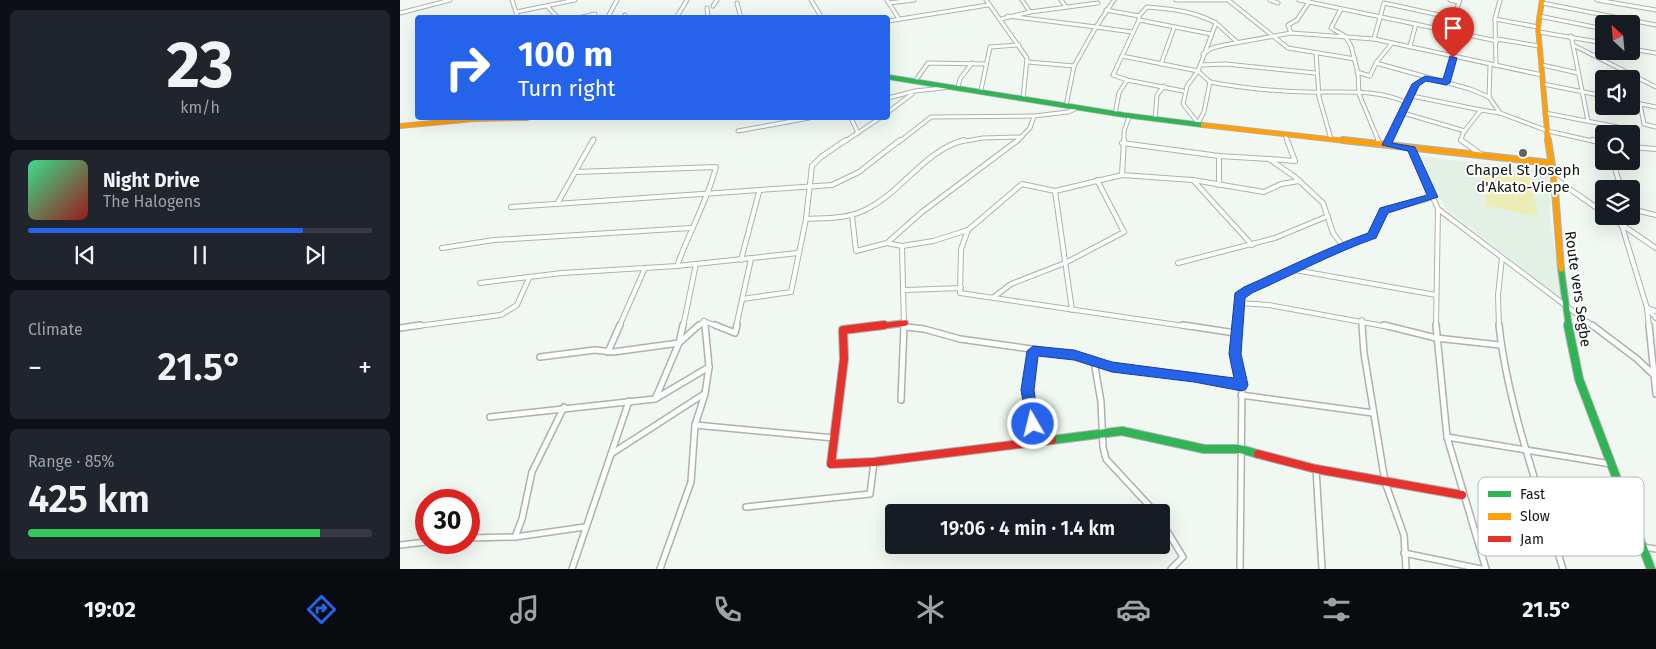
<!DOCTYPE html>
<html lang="en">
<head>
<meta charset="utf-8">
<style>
	:root { --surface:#171b24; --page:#20242c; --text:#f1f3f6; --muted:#9ea1a6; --line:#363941; --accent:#2563eb }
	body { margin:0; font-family:"Fira Sans",sans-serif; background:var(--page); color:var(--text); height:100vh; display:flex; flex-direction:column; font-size:19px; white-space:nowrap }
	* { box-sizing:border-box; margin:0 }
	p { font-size:16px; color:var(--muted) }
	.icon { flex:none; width:28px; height:28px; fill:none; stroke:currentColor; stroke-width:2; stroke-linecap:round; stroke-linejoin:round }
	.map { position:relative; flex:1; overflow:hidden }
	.panel { display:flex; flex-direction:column; gap:10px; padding:10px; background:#0d0f14; width:400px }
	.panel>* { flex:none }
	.top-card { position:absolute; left:15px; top:15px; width:475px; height:105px; border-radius:5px; box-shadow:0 5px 20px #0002; background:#2563eb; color:#fff; overflow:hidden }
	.needle { width:32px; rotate:334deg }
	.fabs { position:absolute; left:1195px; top:15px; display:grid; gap:10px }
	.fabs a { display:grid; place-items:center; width:45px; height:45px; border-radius:5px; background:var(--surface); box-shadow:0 5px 20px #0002; font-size:25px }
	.speed { position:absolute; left:15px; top:489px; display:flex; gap:10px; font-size:25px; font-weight:700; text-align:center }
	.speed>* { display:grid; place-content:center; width:65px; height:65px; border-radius:50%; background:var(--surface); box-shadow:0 5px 20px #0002; line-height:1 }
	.speed .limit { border:8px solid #d22; background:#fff; color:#111 }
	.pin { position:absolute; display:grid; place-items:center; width:42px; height:42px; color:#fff; margin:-51px -21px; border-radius:50% 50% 50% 0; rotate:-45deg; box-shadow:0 0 5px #0007 }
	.pin .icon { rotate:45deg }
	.me { position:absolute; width:55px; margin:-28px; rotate:352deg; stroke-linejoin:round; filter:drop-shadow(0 0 4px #0008) }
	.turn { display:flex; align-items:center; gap:18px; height:105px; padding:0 20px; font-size:22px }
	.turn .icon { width:65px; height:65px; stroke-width:2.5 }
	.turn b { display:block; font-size:35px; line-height:42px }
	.big { font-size:38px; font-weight:600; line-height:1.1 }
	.panel .card { flex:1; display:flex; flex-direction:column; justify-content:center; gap:8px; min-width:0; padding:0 18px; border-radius:8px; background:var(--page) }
	.panel .dial { align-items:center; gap:0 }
	.dial b { font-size:65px; line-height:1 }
	.song { display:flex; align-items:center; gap:15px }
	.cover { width:60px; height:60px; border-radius:8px; background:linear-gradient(135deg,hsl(150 70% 55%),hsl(0 70% 35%)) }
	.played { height:5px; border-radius:2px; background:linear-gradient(90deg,var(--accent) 80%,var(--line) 80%) }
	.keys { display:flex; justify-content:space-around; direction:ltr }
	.heat { display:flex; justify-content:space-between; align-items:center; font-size:28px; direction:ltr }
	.charge { height:8px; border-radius:4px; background:linear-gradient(90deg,#34c759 85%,var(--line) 0) }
	.trip { position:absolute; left:485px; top:504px; width:285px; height:50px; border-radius:5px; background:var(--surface); box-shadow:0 5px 20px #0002; font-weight:600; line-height:50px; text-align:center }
	.tabs { display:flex; height:80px; justify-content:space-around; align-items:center; background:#090b0e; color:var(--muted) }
	.tabs .icon { width:35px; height:35px }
	.tabs .active { color:var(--accent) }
	.tabs b { font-size:22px; color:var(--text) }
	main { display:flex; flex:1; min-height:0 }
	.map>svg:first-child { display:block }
</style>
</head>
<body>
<main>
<section class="panel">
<div class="card dial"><b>23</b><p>km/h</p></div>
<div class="card">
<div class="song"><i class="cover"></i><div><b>Night Drive</b><p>The Halogens</p></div></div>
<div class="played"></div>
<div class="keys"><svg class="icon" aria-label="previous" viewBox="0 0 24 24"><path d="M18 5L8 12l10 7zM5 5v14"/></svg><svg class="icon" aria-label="pause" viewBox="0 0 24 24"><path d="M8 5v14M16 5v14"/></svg><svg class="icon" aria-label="next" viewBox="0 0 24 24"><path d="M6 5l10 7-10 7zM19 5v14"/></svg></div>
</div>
<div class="card"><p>Climate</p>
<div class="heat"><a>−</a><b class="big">21.5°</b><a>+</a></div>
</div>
<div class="card"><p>Range · 85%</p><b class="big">425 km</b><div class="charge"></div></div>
</section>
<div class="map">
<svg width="1256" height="569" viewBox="0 0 1256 569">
	<rect width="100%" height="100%" fill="#f1f8f2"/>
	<polygon fill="#e3f1e5" points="1021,156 1149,171 1150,216 1161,296 1150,290 1046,209 1029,176"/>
	<polygon fill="#ececb4" points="1081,165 1129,174 1138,216 1087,206"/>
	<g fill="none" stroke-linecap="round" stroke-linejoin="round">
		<defs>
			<g id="street-far2">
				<polyline points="112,0 118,18"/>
				<polyline points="411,0 422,18"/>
				<polyline points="487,0 499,19"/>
				<polyline points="586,0 627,58 623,99"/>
				<polyline points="622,0 630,12"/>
				<polyline points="661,0 666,7"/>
				<polyline points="776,0 826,0"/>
				<polyline points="828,0 888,48 955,59"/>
				<polyline points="870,0 878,3"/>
				<polyline points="899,0 909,2"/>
				<polyline points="1050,0 1059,2"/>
				<polyline points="1197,0 1256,10"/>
				<polyline points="337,3 341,18"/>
				<polyline points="489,3 514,0"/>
				<polyline points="1142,3 1256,25"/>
				<polyline points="147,6 158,18"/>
				<polyline points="313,6 317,0"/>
				<polyline points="307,8 308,18"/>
				<polyline points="941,9 931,28 945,36 951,46 958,73 959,94 979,142"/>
				<polyline points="706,10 739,16 739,20 811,34"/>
				<polyline points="116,12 175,0"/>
				<polyline points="0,13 50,0"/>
				<polyline points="209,15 217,0"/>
				<polyline points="608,16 696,27 714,0"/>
				<path d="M739,16l8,-9c24,2 47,4 69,16l-18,48"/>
				<polyline points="1139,16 1204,29"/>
				<polyline points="178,18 195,14"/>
				<polyline points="223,18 225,15"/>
				<polyline points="276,18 287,0"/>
				<polyline points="601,19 630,12 698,3"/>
				<polyline points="1095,19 1138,27"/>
				<polyline points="739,20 713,75 727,80 783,91"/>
				<polyline points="488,21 588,5"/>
				<polyline points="816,23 837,42"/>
				<polyline points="1139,32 1204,43"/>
				<polyline points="891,33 888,25 897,20 909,2 1097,41"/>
				<polyline points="1171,36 1173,45 1256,87"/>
				<polyline points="974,39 984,3 1053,18"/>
				<polyline points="1097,39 1139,46"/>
				<polyline points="1173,45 1188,121"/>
				<polyline points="1010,46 1016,24"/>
				<polyline points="1231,49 1256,53"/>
				<polyline points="916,53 919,97 931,139"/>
				<polyline points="803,54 812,48 824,45 891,33 974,39 1142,75"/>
				<polyline points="722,56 798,71"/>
				<polyline points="628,62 674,66"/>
				<polyline points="976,63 1070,89 1089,97 1100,113"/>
				<polyline points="761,64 774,28"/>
				<polyline points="801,65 826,64 915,73"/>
				<polyline points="1142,65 1178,73"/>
				<polyline points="1096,66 1095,19 1100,0"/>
				<polygon points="798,71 810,82 804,112 798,123 783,104 787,86"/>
				<polyline points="957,72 970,76 976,63 992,43"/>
				<polyline points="1025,78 1016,84 1012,96 1081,110"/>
				<polyline points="516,80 528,63 585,64"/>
				<path d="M810,82c31,6 63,9 95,10 33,1 72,-4 102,11"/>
				<polyline points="1046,83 1053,58 1053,18 1060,0"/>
				<polyline points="1143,84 1204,96"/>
				<polyline points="558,87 560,79 572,63"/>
				<polyline points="581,90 590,47 619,45"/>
				<polyline points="1089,97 1090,66"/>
				<polyline points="488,98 515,91 552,87"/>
				<polyline points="1231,102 1256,107"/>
				<polyline points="1240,104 1244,124 1256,127"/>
				<polyline points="666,106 674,66 696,27 732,32"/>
				<polyline points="488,112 512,94"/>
				<polyline points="1003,113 1065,131"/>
				<polyline points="1145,113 1218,127"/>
				<polyline points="715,114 719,93 727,80"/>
				<polyline points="451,118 458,133"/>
				<polyline points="755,120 757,95 764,86"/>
				<polyline points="338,131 409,118"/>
				<polyline points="885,135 888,142"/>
				<polyline points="193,142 194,139"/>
				<polyline points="444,142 480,118"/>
				<polyline points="499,142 531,117 634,116"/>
				<polyline points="560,142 583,138 622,137"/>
				<polyline points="616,142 630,128 634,116 668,112 678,108"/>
				<polyline points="724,142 724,131 729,117"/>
				<polyline points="989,142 1012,96"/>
				<polyline points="1063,142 1061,140 1063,133 1081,110 1100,113 1148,131 1197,142"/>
			</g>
			<g id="street-far1">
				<polyline points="724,140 722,175 655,191 622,184 568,230 561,249 560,293 791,327"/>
				<polyline points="978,140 980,145"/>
				<polyline points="1061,140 1082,155"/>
				<polyline points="1192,140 1204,143"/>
				<polyline points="722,143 819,156 869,159 895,177 923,203 933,233 943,246"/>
				<polyline points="987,145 989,140"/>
				<polyline points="1231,147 1256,149"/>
				<polyline points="1012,149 1038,209 1036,327"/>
				<polyline points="819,156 819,185"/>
				<polyline points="870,159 895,161 887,140"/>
				<polyline points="1213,161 1221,189"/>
				<path d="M176,172l140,-5c-9,35 -27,65 -39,99"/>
				<polyline points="722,175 793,180 864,192 881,184 899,181"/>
				<polyline points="1154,178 1204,213"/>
				<polyline points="793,180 852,245"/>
				<polyline points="655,191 672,310"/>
				<polyline points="157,204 193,140"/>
				<polyline points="111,207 432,185 459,172 500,140"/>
				<polyline points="1038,209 1194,327"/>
				<polyline points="1231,209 1256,215"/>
				<polyline points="452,215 456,251 487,243 502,246 533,241 568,230"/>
				<polyline points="1209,216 1256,248"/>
				<path d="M406,219c19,-1 39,0 57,-8 38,-17 60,-60 101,-71"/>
				<polyline points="1222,226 1247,308 1256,318"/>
				<polyline points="487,243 522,212 618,140"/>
				<polyline points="502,246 504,327"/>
				<polyline points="42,248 94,240 291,228"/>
				<polyline points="341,260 359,192"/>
				<polyline points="778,263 875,238 928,216"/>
				<polyline points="895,270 1036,295"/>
				<polyline points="80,283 162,273 277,266 398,253"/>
				<polyline points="506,290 561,288"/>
				<polyline points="594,297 611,284 665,263 724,232 697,180"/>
				<polyline points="342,299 391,292 406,219 412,166 421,157 446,140"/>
				<polyline points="839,303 869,305 989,327"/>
				<polyline points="962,320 962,327"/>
				<polyline points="304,321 319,327"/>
				<polyline points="304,321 305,327"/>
				<polyline points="10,327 101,315 117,305 129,278"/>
				<polyline points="219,327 245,268"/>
				<polyline points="283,327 296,264"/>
				<polyline points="298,327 304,321"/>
				<polyline points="336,327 351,259"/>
				<polyline points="837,327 839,296 848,290 972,235 984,211 1033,197"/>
				<polyline points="1099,327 1098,295 1102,258"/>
				<polyline points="1249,327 1247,308 1256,311"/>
			</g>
			<g id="street">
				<polyline points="315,325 335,333 337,325"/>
				<polyline points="783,325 835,333"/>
				<polyline points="837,325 835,354 842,385 840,569"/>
				<polyline points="962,325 964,353 985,482 1004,535 1006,569"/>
				<polyline points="984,325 1036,338 1100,345"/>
				<polyline points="1036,325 1047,437 1086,569"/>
				<path d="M1099,325c8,78 41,169 64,244"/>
				<polyline points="1192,325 1237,359 1256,377"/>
				<polyline points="1249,325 1256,394"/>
				<polyline points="506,327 524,329 560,339 674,355 712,367 793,376 842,385"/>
				<polyline points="0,328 20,325"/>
				<polyline points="633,351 627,390 635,442"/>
				<polyline points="208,352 220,325"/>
				<polyline points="140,357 195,350 213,352 279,343 299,325"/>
				<polyline points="694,361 701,402 703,447 706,459 755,512"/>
				<polyline points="841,395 973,413"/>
				<polyline points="256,397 279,343 283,325"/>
				<polyline points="501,400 504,325"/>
				<polyline points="90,417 255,399 309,367"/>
				<polyline points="295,425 434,438"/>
				<polyline points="1047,437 1211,464"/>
				<polyline points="211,454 304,394"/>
				<polyline points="916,469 922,569"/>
				<polyline points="346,507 470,494 474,462"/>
				<polyline points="761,521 783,557 771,569"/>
				<polyline points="115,537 122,519 132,472 164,407"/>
				<polyline points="69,538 115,537 185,527"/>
				<polyline points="0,545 26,542"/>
				<polyline points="1243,547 1256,549"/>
				<polyline points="1004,553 1081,569"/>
				<polyline points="172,569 229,401"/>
				<polyline points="260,569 291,482 295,425 305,394 309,367 305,325"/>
			</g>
			<polyline id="fast-far2" points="488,77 724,115 803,125"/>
			<polyline id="fast-far1" points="1161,269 1169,327"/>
			<g id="fast">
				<polyline points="1168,325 1179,379 1251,569"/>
				<polyline points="652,440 722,431 804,449 840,449 858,454"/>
			</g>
			<g id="slow-far1">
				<polyline points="1142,0 1138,27 1148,142"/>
				<polyline points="803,125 955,142"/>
				<polyline points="0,126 74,119 127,118"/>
			</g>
			<g id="slow">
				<polyline points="943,140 1150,163"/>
				<polyline points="1148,140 1154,178 1161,269"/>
			</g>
			<polyline id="jam-far1" points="473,327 505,323"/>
			<g id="jam">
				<polyline points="484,325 443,330 444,359 431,464 474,462 652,440"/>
				<polyline points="858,454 916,469 1062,495"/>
			</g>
		</defs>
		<use href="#street-far2" stroke="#adb2ae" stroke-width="5"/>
		<use href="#street-far1" stroke="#adb2ae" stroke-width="6"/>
		<use href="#street" stroke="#adb2ae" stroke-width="8"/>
		<use href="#fast-far2" stroke="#adb2ae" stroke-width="6"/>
		<use href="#fast-far1" stroke="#adb2ae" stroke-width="8"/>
		<use href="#fast" stroke="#adb2ae" stroke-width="10"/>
		<use href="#slow-far1" stroke="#adb2ae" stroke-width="6"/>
		<use href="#slow" stroke="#adb2ae" stroke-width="8"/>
		<use href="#jam-far1" stroke="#adb2ae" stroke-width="8"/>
		<use href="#jam" stroke="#adb2ae" stroke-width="10"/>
		<use href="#street-far2" stroke="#fdfefd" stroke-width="3"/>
		<use href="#street-far1" stroke="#fdfefd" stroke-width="4"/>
		<use href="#street" stroke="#fdfefd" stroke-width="5"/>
		<use href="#fast-far2" stroke="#30b455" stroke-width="4.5"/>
		<use href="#fast-far1" stroke="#30b455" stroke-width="5.5"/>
		<use href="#fast" stroke="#30b455" stroke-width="8"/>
		<use href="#slow-far1" stroke="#ff9f0a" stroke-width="4.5"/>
		<use href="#slow" stroke="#ff9f0a" stroke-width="5.5"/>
		<use href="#jam-far1" stroke="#e5322d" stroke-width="5.5"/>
		<use href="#jam" stroke="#e5322d" stroke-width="8"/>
	</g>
	<path fill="#2563eb" stroke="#184099" d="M1050,56l7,2 -7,25 -4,2 -20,-4 -7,5 -27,57 23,4 23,50 -50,16 -12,25c-43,15 -83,37 -124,55l-7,5 -4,56 7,31 -2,4 -4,2 -48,-9 -82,-10 -38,-12 -36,-4 -4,34 5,34 -2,5h-9l-7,-39 6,-39 6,-5 41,4 38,12 122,16 -5,-24 6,-61 9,-6c41,-18 82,-39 124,-54l12,-25 47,-13 -19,-44 -26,-6 30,-61 13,-8 18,3z"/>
	<circle fill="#5f6460" stroke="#fff" stroke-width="2" cx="1123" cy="153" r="5"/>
	<g text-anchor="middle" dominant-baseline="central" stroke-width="4" stroke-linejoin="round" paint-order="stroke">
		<g font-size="15" fill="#111511" stroke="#fff">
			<text x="1123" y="170">Chapel St Joseph<tspan x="1123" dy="17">d'Akato-Viepe</tspan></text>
		</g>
		<g font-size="15" fill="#111511" stroke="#fff">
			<text transform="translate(1178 289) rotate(82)">Route vers Segbe</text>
		</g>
	</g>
	<rect x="1078" y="477" width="166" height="79" rx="8" fill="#fff" stroke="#b8b9b8" stroke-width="1"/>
	<rect x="1088" y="491" width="23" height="6" fill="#30b455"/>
	<rect x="1088" y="513" width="23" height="7" fill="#ff9f0a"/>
	<rect x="1088" y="536" width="23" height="6" fill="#e5322d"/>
	<g font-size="14" fill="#111511">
		<text x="1120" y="499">Fast</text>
		<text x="1120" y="521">Slow</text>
		<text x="1120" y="544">Jam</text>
	</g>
</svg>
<div class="fabs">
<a><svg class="needle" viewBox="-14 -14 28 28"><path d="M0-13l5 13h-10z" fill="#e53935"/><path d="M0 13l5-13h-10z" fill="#9ea1a6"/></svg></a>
<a><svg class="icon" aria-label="sound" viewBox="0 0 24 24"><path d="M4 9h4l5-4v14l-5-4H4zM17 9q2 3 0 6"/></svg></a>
<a><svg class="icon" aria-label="search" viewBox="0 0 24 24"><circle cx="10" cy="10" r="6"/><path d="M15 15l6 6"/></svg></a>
<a><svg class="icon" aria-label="layers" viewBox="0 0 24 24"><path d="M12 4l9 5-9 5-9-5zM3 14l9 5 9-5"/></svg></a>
</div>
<div class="speed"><div class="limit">30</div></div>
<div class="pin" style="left:1053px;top:58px;background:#d93025"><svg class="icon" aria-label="arrive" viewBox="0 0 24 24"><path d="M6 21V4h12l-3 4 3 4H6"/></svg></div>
<svg class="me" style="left:633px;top:424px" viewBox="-20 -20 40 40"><circle r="17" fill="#2563eb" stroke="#fff" stroke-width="3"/><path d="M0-11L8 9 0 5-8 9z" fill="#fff"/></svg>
<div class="trip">19:06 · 4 min · 1.4 km</div>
<div class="top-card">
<div class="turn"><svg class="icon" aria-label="right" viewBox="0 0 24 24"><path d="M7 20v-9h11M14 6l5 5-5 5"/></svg><div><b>100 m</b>Turn right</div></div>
</div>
</div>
</main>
<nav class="tabs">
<b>19:02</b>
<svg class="icon active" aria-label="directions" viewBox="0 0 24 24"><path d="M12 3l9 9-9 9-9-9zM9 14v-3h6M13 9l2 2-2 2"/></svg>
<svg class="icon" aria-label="music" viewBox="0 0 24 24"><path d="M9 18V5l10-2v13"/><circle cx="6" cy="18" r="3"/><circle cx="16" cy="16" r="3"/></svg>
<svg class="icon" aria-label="phone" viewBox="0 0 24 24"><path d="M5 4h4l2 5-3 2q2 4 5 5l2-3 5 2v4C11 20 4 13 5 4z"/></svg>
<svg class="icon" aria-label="climate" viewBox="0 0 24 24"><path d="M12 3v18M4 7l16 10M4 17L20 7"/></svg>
<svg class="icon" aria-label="car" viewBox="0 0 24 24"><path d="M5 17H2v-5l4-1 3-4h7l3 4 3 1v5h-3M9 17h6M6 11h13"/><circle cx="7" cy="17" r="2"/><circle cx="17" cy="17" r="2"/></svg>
<svg class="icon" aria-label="filters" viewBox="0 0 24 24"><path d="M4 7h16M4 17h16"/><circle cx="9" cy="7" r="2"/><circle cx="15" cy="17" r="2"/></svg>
<b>21.5°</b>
</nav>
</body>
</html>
